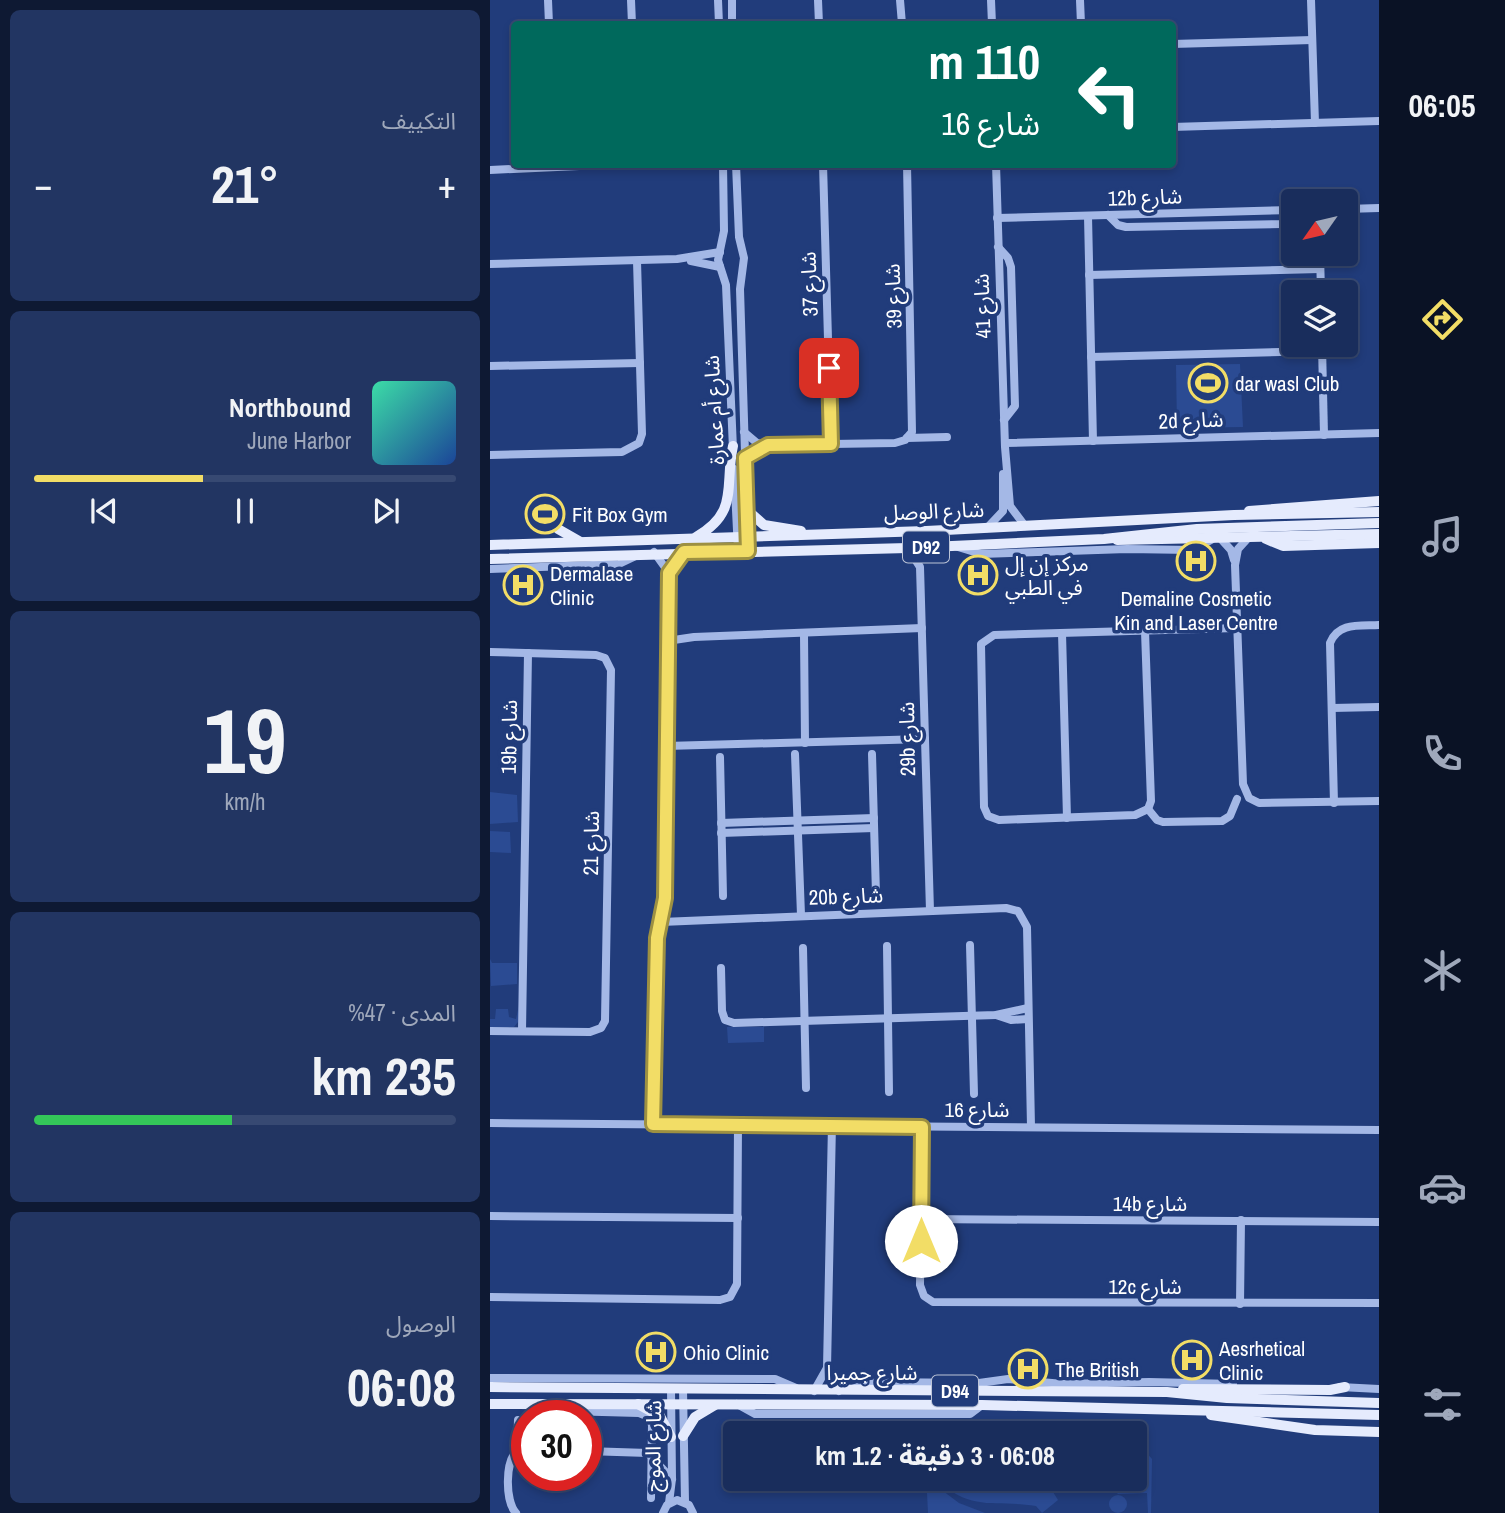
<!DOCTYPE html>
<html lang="ar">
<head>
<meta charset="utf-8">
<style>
	:root { --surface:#192d5c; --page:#223562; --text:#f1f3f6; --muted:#9fa8bb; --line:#374972; --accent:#f2dd66 }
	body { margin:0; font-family:"Archivo Narrow","Noto Sans Arabic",sans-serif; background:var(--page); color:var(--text); direction:rtl; height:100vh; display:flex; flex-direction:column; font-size:26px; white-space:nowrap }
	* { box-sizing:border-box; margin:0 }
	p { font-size:23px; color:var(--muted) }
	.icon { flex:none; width:38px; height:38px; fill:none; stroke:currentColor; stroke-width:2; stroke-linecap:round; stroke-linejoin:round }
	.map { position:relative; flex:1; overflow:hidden; direction:ltr }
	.sheet { display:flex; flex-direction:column; gap:10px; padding:10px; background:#0e1933; width:490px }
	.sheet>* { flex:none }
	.banner { position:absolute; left:21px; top:21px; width:665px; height:147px; border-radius:7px; box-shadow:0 4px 10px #0003,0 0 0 2px var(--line); direction:rtl; background:#00695c; color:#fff; overflow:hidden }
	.needle { width:46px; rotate:236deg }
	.fabs { position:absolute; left:791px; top:189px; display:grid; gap:14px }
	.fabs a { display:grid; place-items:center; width:77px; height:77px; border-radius:7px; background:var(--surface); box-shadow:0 4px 10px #0003,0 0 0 2px var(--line); font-size:35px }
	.speed { position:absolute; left:21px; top:1400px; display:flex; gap:14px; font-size:35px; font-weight:700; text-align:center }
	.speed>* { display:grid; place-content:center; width:91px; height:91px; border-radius:50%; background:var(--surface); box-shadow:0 4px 10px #0003,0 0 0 2px var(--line); line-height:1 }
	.speed .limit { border:10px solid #d22; background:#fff; color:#111 }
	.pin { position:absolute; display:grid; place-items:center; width:60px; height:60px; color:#fff; margin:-30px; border-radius:14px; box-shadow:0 4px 10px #0006 }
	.me { position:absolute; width:77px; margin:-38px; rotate:0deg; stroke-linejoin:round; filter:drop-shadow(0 0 5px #0008) }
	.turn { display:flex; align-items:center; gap:24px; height:147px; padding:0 21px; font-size:32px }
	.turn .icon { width:91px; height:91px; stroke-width:2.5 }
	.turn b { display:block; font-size:49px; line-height:60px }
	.big { font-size:52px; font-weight:700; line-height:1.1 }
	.sheet .card { flex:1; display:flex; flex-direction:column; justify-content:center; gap:10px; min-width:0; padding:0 24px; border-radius:10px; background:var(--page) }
	.sheet .dial { align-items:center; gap:0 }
	.dial b { font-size:91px; line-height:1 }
	.song { display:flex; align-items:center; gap:21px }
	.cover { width:84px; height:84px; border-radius:10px; background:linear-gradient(135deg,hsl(160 70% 55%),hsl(220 70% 35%)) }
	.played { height:7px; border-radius:4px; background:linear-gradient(90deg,var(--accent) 40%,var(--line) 40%) }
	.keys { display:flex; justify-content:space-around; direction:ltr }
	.heat { display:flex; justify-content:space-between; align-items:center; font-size:38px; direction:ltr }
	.charge { height:10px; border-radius:5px; background:linear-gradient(90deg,#34c759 47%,var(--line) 0) }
	.trip { position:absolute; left:233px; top:1421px; width:424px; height:70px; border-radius:7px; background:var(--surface); box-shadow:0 4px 10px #0003,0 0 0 2px var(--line); font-weight:700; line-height:70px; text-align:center; direction:rtl }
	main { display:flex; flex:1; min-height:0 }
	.dock { display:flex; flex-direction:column; width:126px; justify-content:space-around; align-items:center; background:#0a1225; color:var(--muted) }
	.dock .icon { width:49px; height:49px }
	.dock .on { color:var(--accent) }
	.dock b { font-size:32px; color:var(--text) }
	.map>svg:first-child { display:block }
</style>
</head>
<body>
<main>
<nav class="dock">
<b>06:05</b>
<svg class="icon on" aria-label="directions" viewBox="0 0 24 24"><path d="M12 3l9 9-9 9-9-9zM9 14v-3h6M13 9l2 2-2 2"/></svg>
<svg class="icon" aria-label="music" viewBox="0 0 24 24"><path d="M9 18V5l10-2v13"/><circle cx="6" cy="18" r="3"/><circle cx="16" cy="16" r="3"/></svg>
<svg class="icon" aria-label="phone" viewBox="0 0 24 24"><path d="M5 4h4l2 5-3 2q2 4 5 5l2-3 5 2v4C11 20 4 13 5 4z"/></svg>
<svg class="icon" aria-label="climate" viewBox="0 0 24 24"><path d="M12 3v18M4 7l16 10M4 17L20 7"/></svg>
<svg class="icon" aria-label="car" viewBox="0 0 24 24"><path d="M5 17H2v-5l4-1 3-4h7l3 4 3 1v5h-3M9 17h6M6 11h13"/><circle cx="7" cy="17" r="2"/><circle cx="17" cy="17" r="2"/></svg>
<svg class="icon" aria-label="filters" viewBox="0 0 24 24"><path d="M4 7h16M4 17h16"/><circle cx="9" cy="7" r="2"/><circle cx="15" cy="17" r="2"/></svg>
</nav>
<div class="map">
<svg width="889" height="1513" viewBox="0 0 889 1513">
	<rect width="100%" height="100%" fill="#213c7b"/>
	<g fill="#2b4b93">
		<polygon points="750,364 753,427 687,428 686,365"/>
		<polygon points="0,792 27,795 28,822 0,824"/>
		<polygon points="0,831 20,832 21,853 0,852"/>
		<polygon points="0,959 2,963 27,963 27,984 1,986"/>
		<polygon points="29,1005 28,1022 24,1027 0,1028 0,1019 5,1019 6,1009 18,1009 19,1017 26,1019"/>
		<polygon points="237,1027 274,1027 274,1042 238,1043"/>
		<polygon points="480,1424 638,1424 636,1433 498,1433 480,1431"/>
		<polygon points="655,1451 662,1459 661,1513 658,1513 657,1493 627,1494 651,1469 653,1460 644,1458"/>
		<path d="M446,1479h17c16,16 40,17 60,7l-1,-3 -26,3 -21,-7h58l-2,3 9,8 20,-3 8,13 -16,13 -6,-7c-42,-7 -64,7 -100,-27z"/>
		<polygon points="441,1482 469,1503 495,1513 438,1513 437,1493"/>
		<circle cx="628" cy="1504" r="9"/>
	</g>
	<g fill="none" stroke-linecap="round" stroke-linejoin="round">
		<g stroke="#a4b8e6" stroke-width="8">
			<polyline points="58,0 59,24"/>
			<polyline points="141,0 142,24"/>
			<polyline points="228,0 229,24"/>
			<polyline points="242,0 242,24"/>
			<polyline points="328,0 329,24"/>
			<polyline points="410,0 412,24"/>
			<polyline points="501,0 502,24"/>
			<polyline points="590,0 591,24"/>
			<polyline points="821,0 825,123"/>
			<polyline points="682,44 822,40"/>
			<polyline points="682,127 889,121"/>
			<polyline points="233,164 234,231 228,260 236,285 243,449"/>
			<polyline points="246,164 249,237 254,258 250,289 258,551"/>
			<polyline points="333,164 341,444"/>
			<polyline points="506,164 515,447 520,506 535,526"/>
			<polyline points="0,170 133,164"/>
			<polyline points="856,209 889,208"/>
			<polyline points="618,215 628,225 636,227 792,224 803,218"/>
			<polyline points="598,216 603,441"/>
			<polyline points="507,218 803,210"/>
			<polyline points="508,247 518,258 521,267 525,406 514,420"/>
			<polyline points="830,254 831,292"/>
			<polyline points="201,261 230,267"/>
			<polyline points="0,264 187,259 230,252"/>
			<polyline points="599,275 830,269"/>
			<polyline points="832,345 834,435"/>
			<polyline points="601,357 832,351"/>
			<polyline points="0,366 150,363"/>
			<polyline points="254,432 267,443 278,445 405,443 415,440 422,432 417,164"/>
			<polyline points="417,438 457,437"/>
			<polyline points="515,443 889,433"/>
			<polyline points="0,455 132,452 149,443 152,434 147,261"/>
			<polyline points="244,469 248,551"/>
			<polyline points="497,528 513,511 513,474"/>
			<polyline points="758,538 748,549 745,565 753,784 759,798 769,803 889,801"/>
			<polyline points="731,539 741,550 744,560"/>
			<polyline points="468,547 491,554 637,549 702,550 721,540"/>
			<polyline points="418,548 430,567 440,911"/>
			<polyline points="164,552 179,573"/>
			<polyline points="0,569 129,564 148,555"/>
			<polyline points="655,631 661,801 658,809"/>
			<polyline points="572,633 577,818"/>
			<polyline points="314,634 315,743"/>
			<polyline points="177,641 204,637 432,628"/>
			<polyline points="0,652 106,655 115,658 121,670 115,1021 111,1028 100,1032 0,1031"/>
			<polyline points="842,708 889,707"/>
			<polyline points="176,746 435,739"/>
			<polyline points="305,754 311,915"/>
			<polyline points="382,754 386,894"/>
			<polyline points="230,757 233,896"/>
			<path d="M844,803l-4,-160c8,-21 30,-17 49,-18"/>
			<polyline points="658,809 645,815 509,820 498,816 494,807 491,644 504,635 746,628"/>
			<polyline points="658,809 667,820 673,822 732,821 740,816 747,799"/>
			<polyline points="231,823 384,818"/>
			<polyline points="231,833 384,828"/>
			<polyline points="171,922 516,908 528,911 537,927 541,1127"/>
			<polyline points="480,945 484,1094"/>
			<polyline points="397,946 399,1092"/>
			<polyline points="313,948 316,1088"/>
			<polyline points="231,968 232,1011 235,1020 244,1023 506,1015 538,1008"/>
			<polyline points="506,1015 521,1020 538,1019"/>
			<polyline points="32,1031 38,653"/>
			<polyline points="0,1123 889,1130"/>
			<polyline points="163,1124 167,938 175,899 179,573 194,552"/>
			<polyline points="342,1124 337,1368 349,1391"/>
			<polyline points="432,1127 430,1285 434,1296 443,1302 889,1303"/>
			<polyline points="0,1216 248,1218"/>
			<polyline points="431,1219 889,1222"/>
			<polyline points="0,1297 230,1300 240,1297 247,1284 248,1125"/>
			<polyline points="750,1304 751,1220"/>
			<polyline points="0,1378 285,1379 306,1388"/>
			<polyline points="850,1387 889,1389"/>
			<polyline points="193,1389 195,1502"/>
			<polyline points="362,1389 382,1382 489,1383 518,1379 573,1384 659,1382 743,1384"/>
			<polyline points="324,1391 337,1368"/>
			<polyline points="247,1404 265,1414 480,1414 492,1405"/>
			<polyline points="63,1405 76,1411 149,1413 159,1417 162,1425 161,1498"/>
			<polyline points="27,1451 28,1420"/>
			<polyline points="96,1451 158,1453 182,1479"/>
			<polyline points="179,1503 182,1479 181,1389"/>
			<path d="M26,1513c-11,-12 -11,-52 1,-62l10,-2"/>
			<polyline points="173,1513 177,1505 187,1500 199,1505 203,1513"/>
		</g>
		<g stroke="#e5ebfd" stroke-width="10">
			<polyline points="256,509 274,525 311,531"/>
			<polyline points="759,511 889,501"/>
			<polyline points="68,529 89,541"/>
			<path d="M206,537c44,-25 28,-51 37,-91"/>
			<polyline points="776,539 793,546 889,543"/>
			<polyline points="627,540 889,534"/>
			<polyline points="0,545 436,531 744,515 889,512"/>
			<polyline points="0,559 418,548 614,539 707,529 889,523"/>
			<polyline points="0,1387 677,1392 737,1398 889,1403"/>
			<polyline points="693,1389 840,1390 855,1387"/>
			<polyline points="0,1404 492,1405 889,1415"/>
			<polyline points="148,1404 170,1416 181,1437"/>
			<polyline points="721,1415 825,1430 889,1432"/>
			<polyline points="193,1436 205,1417 225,1405"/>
		</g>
	</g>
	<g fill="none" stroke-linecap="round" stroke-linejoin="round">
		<defs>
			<polyline id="route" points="339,368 341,444 278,445 255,458 258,551 194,552 179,573 175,898 167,938 163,1124 432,1127 431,1241"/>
		</defs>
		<use href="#route" stroke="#9d9042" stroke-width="18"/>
		<use href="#route" stroke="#f2dd66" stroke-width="12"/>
	</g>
	<defs>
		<symbol id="stadium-ring" viewBox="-11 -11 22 22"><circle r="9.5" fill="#213c7b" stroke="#f2dd66" stroke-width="1.5"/><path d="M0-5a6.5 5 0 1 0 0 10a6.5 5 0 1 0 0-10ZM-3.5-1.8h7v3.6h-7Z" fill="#f2dd66"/></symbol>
		<symbol id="hospital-ring" viewBox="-11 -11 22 22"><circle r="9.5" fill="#213c7b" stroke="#f2dd66" stroke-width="1.5"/><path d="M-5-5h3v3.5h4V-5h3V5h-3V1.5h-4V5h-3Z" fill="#f2dd66"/></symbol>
	</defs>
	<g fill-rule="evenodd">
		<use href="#stadium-ring" x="696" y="361" width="44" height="44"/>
		<use href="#stadium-ring" x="33" y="492" width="44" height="44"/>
		<use href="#hospital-ring" x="684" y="539" width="44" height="44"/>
		<use href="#hospital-ring" x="466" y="553" width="44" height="44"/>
		<use href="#hospital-ring" x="11" y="563" width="44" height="44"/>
		<use href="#hospital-ring" x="144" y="1330" width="44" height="44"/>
		<use href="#hospital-ring" x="680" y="1338" width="44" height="44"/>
		<use href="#hospital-ring" x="516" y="1347" width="44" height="44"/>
	</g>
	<g text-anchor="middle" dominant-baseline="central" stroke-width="7" stroke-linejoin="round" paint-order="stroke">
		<g fill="#213c7b" stroke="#bcc4d7" stroke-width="2">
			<rect x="413" y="531.5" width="46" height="31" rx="5"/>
			<rect x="442" y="1375.5" width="46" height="31" rx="5"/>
		</g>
		<g font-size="19" font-weight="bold" fill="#fff">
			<text x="436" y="547">D92</text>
			<text x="465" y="1391">D94</text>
		</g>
		<g font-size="21" fill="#fff" stroke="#213c7b">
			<text transform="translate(655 197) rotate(-2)">12b شارع</text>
			<text transform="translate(319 284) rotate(-92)">شارع 37</text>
			<text transform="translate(403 296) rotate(-92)">شارع 39</text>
			<text transform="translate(492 306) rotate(-92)">شارع 41</text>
			<text transform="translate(224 410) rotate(-93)">شارع أم عمارة</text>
			<text transform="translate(701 420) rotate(-2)">2d شارع</text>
			<text transform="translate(444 511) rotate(-2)">شارع الوصل</text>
			<text transform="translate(19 737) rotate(-89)">19b شارع</text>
			<text transform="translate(417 739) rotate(-91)">29b شارع</text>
			<text transform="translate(101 843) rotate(-89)">شارع 21</text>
			<text transform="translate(356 896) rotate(-2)">20b شارع</text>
			<text x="487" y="1109">شارع 16</text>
			<text x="660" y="1203">14b شارع</text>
			<text x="655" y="1286">12c شارع</text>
			<text x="382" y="1372">شارع جميرا</text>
			<text transform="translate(163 1446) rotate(-89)">شارع الموج</text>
		</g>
		<g font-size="21" fill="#fff" stroke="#213c7b" text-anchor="start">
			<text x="745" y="383">dar wasl Club</text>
			<text x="82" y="514">Fit Box Gym</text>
			<text x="515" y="563">مركز إن إل<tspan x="515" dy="24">في الطبي</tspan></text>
			<text x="60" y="573">Dermalase<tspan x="60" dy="24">Clinic</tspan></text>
			<text x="706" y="598" text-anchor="middle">Demaline Cosmetic<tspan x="706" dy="24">Kin and Laser Centre</tspan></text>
			<text x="729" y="1348">Aesrhetical<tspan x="729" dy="24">Clinic</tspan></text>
			<text x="193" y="1352">Ohio Clinic</text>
			<text x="565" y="1369">The British</text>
		</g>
	</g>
</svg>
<div class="fabs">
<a><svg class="needle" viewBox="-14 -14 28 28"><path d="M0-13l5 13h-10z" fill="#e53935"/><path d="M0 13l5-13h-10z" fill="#9fa8bb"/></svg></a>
<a><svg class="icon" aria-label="layers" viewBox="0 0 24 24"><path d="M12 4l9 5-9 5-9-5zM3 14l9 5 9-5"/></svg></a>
</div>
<div class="speed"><div class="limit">30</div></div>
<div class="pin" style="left:339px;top:368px;background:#d93025"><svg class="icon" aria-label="arrive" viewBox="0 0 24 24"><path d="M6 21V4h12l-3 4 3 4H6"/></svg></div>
<svg class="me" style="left:431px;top:1241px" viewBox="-20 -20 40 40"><circle r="19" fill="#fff"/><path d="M0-13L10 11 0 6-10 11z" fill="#f2dd66"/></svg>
<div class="trip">06:08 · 3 دقيقة · 1.2 km</div>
<div class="banner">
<div class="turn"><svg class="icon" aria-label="left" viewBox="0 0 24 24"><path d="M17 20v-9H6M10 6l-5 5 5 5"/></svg><div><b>110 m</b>شارع 16</div></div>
</div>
</div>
<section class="sheet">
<div class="card"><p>التكييف</p>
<div class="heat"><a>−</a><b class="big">21°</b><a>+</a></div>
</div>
<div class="card">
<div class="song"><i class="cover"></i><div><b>Northbound</b><p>June Harbor</p></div></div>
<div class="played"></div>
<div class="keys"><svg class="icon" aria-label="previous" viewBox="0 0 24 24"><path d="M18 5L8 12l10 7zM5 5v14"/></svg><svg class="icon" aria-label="pause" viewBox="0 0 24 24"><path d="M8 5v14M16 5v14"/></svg><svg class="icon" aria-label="next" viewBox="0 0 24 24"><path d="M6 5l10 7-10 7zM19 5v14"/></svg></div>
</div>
<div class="card dial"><b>19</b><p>km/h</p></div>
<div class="card"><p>المدى · 47%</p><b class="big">235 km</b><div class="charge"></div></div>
<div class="card"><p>الوصول</p><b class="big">06:08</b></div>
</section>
</main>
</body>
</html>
